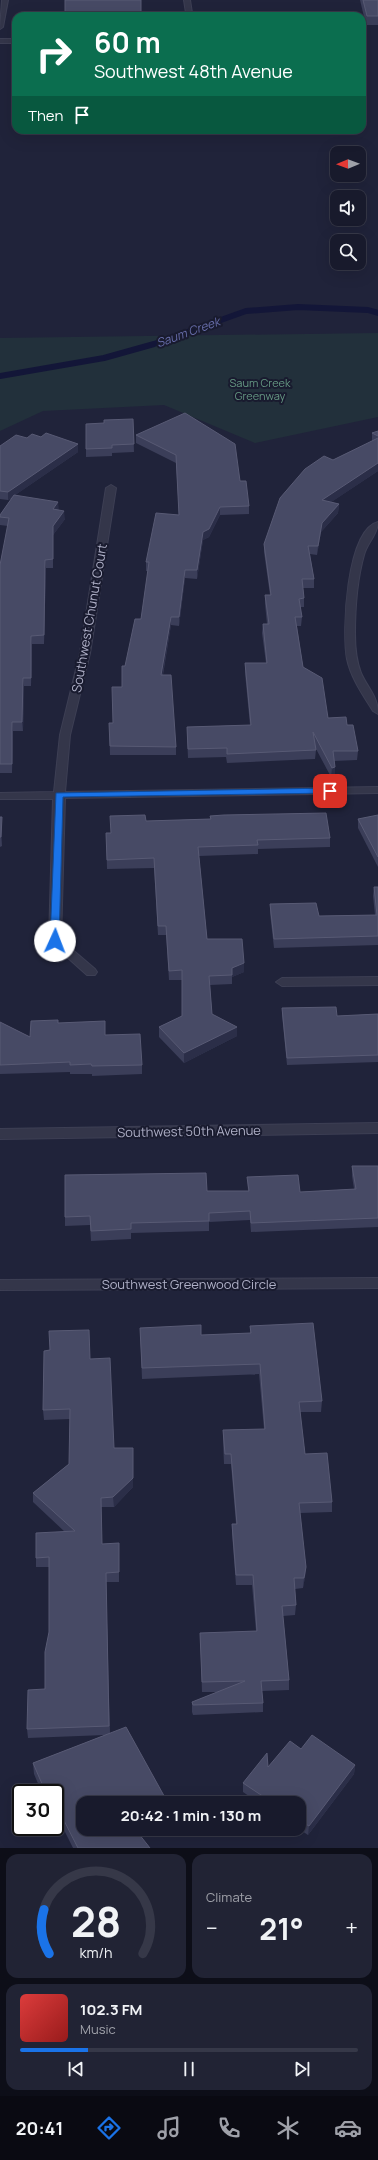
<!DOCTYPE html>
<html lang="en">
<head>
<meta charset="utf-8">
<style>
	:root { --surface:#181a2c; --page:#212334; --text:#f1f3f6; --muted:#9fa1a9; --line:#363848; --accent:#1a73e8 }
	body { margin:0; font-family:Manrope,sans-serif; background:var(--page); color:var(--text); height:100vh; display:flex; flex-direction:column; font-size:15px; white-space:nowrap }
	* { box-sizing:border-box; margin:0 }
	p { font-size:13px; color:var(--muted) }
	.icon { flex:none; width:22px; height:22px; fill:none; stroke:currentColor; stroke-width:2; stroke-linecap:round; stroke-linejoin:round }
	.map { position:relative; height:1848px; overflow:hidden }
	.panel { display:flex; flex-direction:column; gap:6px; padding:6px; background:#0d0e18; flex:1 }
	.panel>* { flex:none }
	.banner { position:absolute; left:12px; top:12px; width:354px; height:122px; border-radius:12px; box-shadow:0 4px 16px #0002,0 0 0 1px var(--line); background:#0b6e4f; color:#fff; overflow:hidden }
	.needle { width:26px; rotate:269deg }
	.controls { position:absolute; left:330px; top:146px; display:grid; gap:8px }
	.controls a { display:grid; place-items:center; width:36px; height:36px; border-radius:8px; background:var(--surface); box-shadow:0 4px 16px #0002,0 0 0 1px var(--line); font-size:20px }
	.speed { position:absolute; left:12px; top:1784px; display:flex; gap:8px; font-size:20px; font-weight:700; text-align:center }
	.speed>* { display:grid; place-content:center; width:52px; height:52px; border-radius:50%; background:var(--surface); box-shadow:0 4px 16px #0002,0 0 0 1px var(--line); line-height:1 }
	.speed .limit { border:2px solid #111; border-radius:6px; background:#fff; color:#111 }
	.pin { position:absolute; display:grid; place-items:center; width:34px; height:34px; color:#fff; margin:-17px; border-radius:8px; box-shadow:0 2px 6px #0006 }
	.me { position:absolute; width:44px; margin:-22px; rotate:2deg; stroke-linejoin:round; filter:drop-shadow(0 0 3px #0008) }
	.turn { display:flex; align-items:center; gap:14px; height:84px; padding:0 16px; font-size:18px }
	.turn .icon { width:52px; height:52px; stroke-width:2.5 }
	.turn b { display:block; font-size:28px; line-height:34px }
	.then { display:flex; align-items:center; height:38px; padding:0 16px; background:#0003; gap:8px; font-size:15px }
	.big { font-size:30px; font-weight:700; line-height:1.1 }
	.panel .widget { flex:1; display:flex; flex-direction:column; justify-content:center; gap:6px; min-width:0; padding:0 14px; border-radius:12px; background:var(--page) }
	.panel .dial { align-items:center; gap:0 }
	.dial svg { height:104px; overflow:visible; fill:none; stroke:var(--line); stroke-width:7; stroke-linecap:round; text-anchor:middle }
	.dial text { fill:var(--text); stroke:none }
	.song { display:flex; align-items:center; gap:12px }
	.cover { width:48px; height:48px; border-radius:6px; background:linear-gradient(135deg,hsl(0 70% 55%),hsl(0 70% 35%)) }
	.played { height:4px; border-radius:2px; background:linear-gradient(90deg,var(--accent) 20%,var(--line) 20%) }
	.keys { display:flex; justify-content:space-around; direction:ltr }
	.heat { display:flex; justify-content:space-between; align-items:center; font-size:22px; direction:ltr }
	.panel .tiles { flex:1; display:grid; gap:6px; grid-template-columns:1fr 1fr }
	.widget:last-child { grid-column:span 2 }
	.trip { position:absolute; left:76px; top:1796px; width:230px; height:40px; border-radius:12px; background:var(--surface); box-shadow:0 4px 16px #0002,0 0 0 1px var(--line); font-weight:700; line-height:40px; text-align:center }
	.menu { display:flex; height:64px; justify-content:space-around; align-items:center; background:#0a0a12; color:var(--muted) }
	.menu .icon { width:28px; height:28px }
	.menu .selected { color:var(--accent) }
	.menu b { font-size:18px; color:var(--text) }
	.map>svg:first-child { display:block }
</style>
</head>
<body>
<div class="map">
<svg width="378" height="1848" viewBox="0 0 378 1848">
	<rect width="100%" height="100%" fill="#20233a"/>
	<polygon fill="#22303b" points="378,333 378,417 255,443 164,405 43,411 0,431 0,338"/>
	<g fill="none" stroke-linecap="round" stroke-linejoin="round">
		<polyline stroke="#131638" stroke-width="6" points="0,376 104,358 154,344 246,311 298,307 368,310 378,313"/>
		<defs>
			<g id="minor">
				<polygon points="2,0 8,0 3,27 0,29"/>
				<polygon points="184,0 190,0 192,13 190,16 184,16 186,13"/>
				<rect x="0" y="39" width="16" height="4"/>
				<polygon points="111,485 116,488 90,653 70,735 65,792 378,787 378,793 65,798 61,940 95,969 97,972 95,975 87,975 49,941 53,799 0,799 0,793 54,792 60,735 80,653 106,488"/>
				<path d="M378,522c0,12 -11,21 -14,33 -7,25 -9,53 -9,79 0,13 1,26 6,39 7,16 17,23 17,41l-5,-3c-10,-16 -22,-33 -26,-52 -5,-26 -1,-129 31,-137z"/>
				<polygon points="378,977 378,985 282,986 276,982 282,978"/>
				<polygon points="378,1123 378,1133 0,1139 0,1129"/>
				<polygon points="378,1278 378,1288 0,1290 0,1280"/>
			</g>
		</defs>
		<use href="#minor" stroke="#3d3f54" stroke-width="2"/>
		<use href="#minor" fill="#34364a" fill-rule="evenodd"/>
	</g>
	<g fill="#3b3e59">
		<polygon points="141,0 141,16 65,16"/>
		<polygon points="360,0 378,0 378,25 366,25"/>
		<polygon points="133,419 134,452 112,453 112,456 86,457 86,449 104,423"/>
		<polygon points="378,431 378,471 331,502 339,504 338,513 321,532 317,555 310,554 314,579 314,588 303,588 304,598 304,607 300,607 302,617 301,626 297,626 303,667 328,718 347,725 358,751 357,760 334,761 335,776 331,777 315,747 316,750 315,759 227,763 226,757 188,758 187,736 187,727 250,725 245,673 245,663 266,663 262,633 263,624 267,624 265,604 265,595 270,595 264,552 264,544 333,460 372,441 372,433"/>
		<polygon points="136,435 240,481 249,506 249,514 220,515 209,537 203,540 197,579 185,578 179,626 171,625 163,675 176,747 176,755 110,755 109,723 113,723 122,687 125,666 141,619 148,571 146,571 146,562 179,515 176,463 136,443"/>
		<polygon points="41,437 78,444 78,452 15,495 59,510 65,519 53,535 53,568 46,568 44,644 32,644 31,686 24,686 23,731 13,731 12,773 0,773 0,565 8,526 0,525 0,515 12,498 8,500 0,499 0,446 27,438"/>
		<polygon points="378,815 378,867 358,828 358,819"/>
		<polygon points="210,816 330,838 330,847 258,849 258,854 199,856 207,939 244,972 232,977 232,984 210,985 212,1014 237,1036 184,1063 159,1037 159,1027 182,1016 182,980 169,980 166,935 158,935 154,868 107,869 106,833 111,833 146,821 210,819"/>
		<polygon points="0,817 2,817 2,846 0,847"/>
		<polygon points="374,887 378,887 378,945 274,948 270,913 270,904 319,916 375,915 373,896"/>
		<polygon points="282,1008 337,1016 378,1014 378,1062 287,1065 282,1015"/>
		<polygon points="0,1022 30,1037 58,1023 105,1035 142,1065 142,1074 92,1076 92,1074 70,1074 70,1072 0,1074"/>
		<polygon points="352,1166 378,1166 378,1227 251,1232 250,1220 209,1222 209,1231 131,1233 131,1239 91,1241 90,1225 65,1226 65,1217 207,1191 248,1191 247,1177 300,1192 354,1189 352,1176"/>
		<polygon points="250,1326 322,1401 321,1412 300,1412 305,1454 332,1502 332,1512 300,1513 306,1567 305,1577 303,1588 295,1589 296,1605 295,1615 283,1616 289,1680 289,1690 262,1691 263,1703 263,1712 193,1715 192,1712 192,1702 219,1692 202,1692 200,1633 256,1631 252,1585 236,1585 232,1534 232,1524 236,1524 231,1464 224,1464 223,1441 223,1430 264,1429 259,1374 142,1379 140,1328 201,1335 250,1333"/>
		<polygon points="90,1359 114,1448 133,1457 133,1487 114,1507 101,1507 102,1544 119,1543 119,1582 106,1582 110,1733 141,1837 150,1848 73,1848 55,1812 55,1793 42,1793 34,1774 33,1763 105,1735 28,1738 27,1729 45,1689 49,1632 49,1567 36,1567 36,1558 65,1532 33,1502 33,1493 69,1464 70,1419 44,1420 43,1410"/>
		<polygon points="301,1749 355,1765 354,1774 308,1835 299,1829 299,1803 259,1803 243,1792 243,1783 268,1767"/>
	</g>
	<g fill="#2b2e48">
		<polygon points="78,444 78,452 8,500 8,492"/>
		<polygon points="378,463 378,471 321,509 322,500"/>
		<polygon points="58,502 59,510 53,509"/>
		<polygon points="339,504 338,513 321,532 317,555 318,546 322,523"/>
		<polygon points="220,507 220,515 209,537 203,540 197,579 197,570 203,532"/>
		<polygon points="64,511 65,519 53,535 53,568 53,526"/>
		<polygon points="45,560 46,568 44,644 44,635"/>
		<polygon points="185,570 185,578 179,626 179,617"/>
		<polygon points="171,617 171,625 161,684 161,675"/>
		<polygon points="31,636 32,644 31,686"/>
		<polygon points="23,678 24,686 23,731 22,722"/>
		<polygon points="12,722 13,731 12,773"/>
		<polygon points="335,767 335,776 331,777 332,768"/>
		<polygon points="2,817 2,846 1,837"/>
		<polygon points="244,963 244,972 232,977 232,968"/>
		<polygon points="237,1027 237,1036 184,1063 184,1053"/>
		<polygon points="133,1457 133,1487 114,1507 113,1497"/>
		<polygon points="306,1567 305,1577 303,1588 304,1578"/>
		<polygon points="355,1765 354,1774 308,1835 309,1826"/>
		<polygon points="135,1829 159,1829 135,1840"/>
	</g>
	<g fill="#474a65" stroke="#585a74">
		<polygon points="65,0 141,0 141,12 128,12 128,16 65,16"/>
		<polygon points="363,0 378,0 378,16 367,16"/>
		<polygon points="185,413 235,444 240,481 246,481 249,506 220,507 209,529 203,532 197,570 185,570 179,617 171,617 161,675 171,675 176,747 110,746 109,723 113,723 112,687 122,687 122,666 125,666 135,619 141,619 149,562 146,562 156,513 179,515 176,455 136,435"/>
		<polygon points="133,419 134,444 112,445 112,448 86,449 86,424 104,423 104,420"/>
		<polygon points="378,431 378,436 372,433"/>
		<polygon points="46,433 78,444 8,492 0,491 0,446 16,435 27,438 32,434 41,437"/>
		<polygon points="378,438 378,463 322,500 339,504 322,523 318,546 308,546 314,579 302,579 304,598 299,599 302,617 295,617 303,667 322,678 328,718 346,717 347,725 353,725 358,751 333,751 335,767 332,768 313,732 316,750 227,754 227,748 188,749 187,727 251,725 245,663 267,663 263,624 269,624 265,595 271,595 264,544 280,498 305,469 324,456 333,460"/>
		<polygon points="14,495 58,502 53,509 64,511 53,526 53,559 45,560 44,635 31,636 31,678 23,678 22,722 12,722 12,764 0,764 0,565 9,518 0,517 0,515"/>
		<polygon points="326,813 330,838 257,840 258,845 198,847 207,939 242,939 244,963 232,968 232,975 209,976 212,1014 237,1027 184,1053 159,1027 182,1016 182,970 169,971 166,926 158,926 154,858 107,860 106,833 111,833 110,816 145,815 146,821 211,819 210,816 224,815"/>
		<polygon points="378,815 378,857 358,819"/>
		<polygon points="0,817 2,817 1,837 0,837"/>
		<polygon points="374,887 378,887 378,936 274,939 270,904 316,903 319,916 377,915"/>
		<polygon points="336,1007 337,1016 378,1014 378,1055 287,1058 282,1008"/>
		<polygon points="58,1020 58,1023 105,1021 105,1035 140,1034 142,1065 92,1066 91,1064 70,1065 70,1062 0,1065 0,1022 30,1037 31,1021"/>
		<polygon points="352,1166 378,1166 378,1218 251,1223 250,1211 209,1213 209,1221 131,1223 131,1229 91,1231 90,1216 65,1217 65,1175 206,1173 207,1191 249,1191 247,1177 298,1175 300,1192 356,1189"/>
		<polygon points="313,1323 322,1401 299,1402 305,1454 327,1453 332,1502 299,1503 306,1567 304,1578 294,1578 296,1605 282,1606 289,1680 261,1681 263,1703 193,1705 192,1702 245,1681 202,1682 200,1633 257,1631 253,1575 236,1575 232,1524 237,1524 231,1454 225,1454 223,1430 265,1429 260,1364 142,1368 140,1328 201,1325 201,1335 251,1333 250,1326"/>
		<polygon points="89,1330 90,1359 110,1358 114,1448 133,1448 133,1478 113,1497 101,1498 102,1544 119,1543 119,1572 106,1573 109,1726 27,1729 28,1690 45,1689 45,1652 49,1632 49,1557 36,1558 36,1533 75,1531 33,1493 69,1464 70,1409 43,1410 44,1351 50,1350 49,1331"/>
		<polygon points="126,1727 168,1803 83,1803 83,1829 135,1829 150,1848 78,1848 55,1803 55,1793 46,1793 33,1763"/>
		<polygon points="312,1735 355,1765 309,1826 299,1820 299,1803 273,1803 243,1783 267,1753 268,1767 290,1741 301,1749"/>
	</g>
	<polygon fill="#1a73e8" stroke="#114b97" points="330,788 333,789 333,793 63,797 59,941 55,944 50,941 56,793"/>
	<g text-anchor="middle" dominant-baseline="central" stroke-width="4" stroke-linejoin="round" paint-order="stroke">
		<g font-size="11" fill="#659882" stroke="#191b2f">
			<text x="260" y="382">Saum Creek<tspan x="260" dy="13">Greenway</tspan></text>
		</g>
		<g font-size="12" font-style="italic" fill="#666ca8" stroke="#191b2f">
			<text transform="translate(188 332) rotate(-20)">Saum Creek</text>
		</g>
		<g font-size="13" fill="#afb0c7" stroke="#191b2f">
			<text transform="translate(89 618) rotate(-80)">Southwest Chunut Court</text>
			<text transform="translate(189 1131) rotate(-1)">Southwest 50th Avenue</text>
			<text x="189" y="1284">Southwest Greenwood Circle</text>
		</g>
	</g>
</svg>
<div class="controls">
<a><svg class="needle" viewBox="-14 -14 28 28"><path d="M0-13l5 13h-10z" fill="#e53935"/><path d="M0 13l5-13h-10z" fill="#9fa1a9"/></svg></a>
<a><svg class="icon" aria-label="sound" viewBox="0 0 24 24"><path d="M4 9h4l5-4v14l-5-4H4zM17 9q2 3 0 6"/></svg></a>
<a><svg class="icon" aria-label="search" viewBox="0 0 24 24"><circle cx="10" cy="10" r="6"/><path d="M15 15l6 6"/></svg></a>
</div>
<div class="speed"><div class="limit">30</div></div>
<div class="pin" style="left:330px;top:791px;background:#d93025"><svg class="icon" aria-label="arrive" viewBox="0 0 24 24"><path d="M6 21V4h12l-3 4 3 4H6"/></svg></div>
<svg class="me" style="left:55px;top:941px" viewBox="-20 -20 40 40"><circle r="19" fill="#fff"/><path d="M0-13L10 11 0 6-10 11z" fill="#1a73e8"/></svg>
<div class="trip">20:42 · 1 min · 130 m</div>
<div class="banner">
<div class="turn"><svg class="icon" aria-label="right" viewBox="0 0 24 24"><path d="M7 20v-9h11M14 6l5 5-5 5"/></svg><div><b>60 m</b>Southwest 48th Avenue</div></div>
<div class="then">Then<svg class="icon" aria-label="arrive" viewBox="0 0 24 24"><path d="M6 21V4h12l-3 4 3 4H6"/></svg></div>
</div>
</div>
<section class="panel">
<div class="tiles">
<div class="widget dial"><svg viewBox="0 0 100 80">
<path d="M14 69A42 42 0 1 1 86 69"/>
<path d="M14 69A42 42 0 0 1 10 35" stroke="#1a73e8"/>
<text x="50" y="56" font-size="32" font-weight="700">28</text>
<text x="50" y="72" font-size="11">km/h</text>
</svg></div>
<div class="widget"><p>Climate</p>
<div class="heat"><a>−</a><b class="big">21°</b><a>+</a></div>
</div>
<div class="widget">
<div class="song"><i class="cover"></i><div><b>102.3 FM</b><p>Music</p></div></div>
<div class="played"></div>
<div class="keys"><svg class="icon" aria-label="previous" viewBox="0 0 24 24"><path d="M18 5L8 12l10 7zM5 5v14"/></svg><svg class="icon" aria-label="pause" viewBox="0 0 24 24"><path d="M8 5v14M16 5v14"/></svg><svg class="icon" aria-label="next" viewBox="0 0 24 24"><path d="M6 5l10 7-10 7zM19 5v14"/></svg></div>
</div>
</div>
</section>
<nav class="menu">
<b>20:41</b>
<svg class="icon selected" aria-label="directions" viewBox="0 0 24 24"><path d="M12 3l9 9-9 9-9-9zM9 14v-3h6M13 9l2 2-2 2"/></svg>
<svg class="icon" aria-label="music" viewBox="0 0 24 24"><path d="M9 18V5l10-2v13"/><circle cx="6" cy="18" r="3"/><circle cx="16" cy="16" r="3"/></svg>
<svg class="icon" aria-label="phone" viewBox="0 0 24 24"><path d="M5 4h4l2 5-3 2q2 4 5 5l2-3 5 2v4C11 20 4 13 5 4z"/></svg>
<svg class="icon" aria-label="climate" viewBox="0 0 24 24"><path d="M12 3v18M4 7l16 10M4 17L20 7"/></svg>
<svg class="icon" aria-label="car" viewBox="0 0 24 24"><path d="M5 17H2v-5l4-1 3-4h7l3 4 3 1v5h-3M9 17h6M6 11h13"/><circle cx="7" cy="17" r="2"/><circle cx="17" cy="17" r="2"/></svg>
</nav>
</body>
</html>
